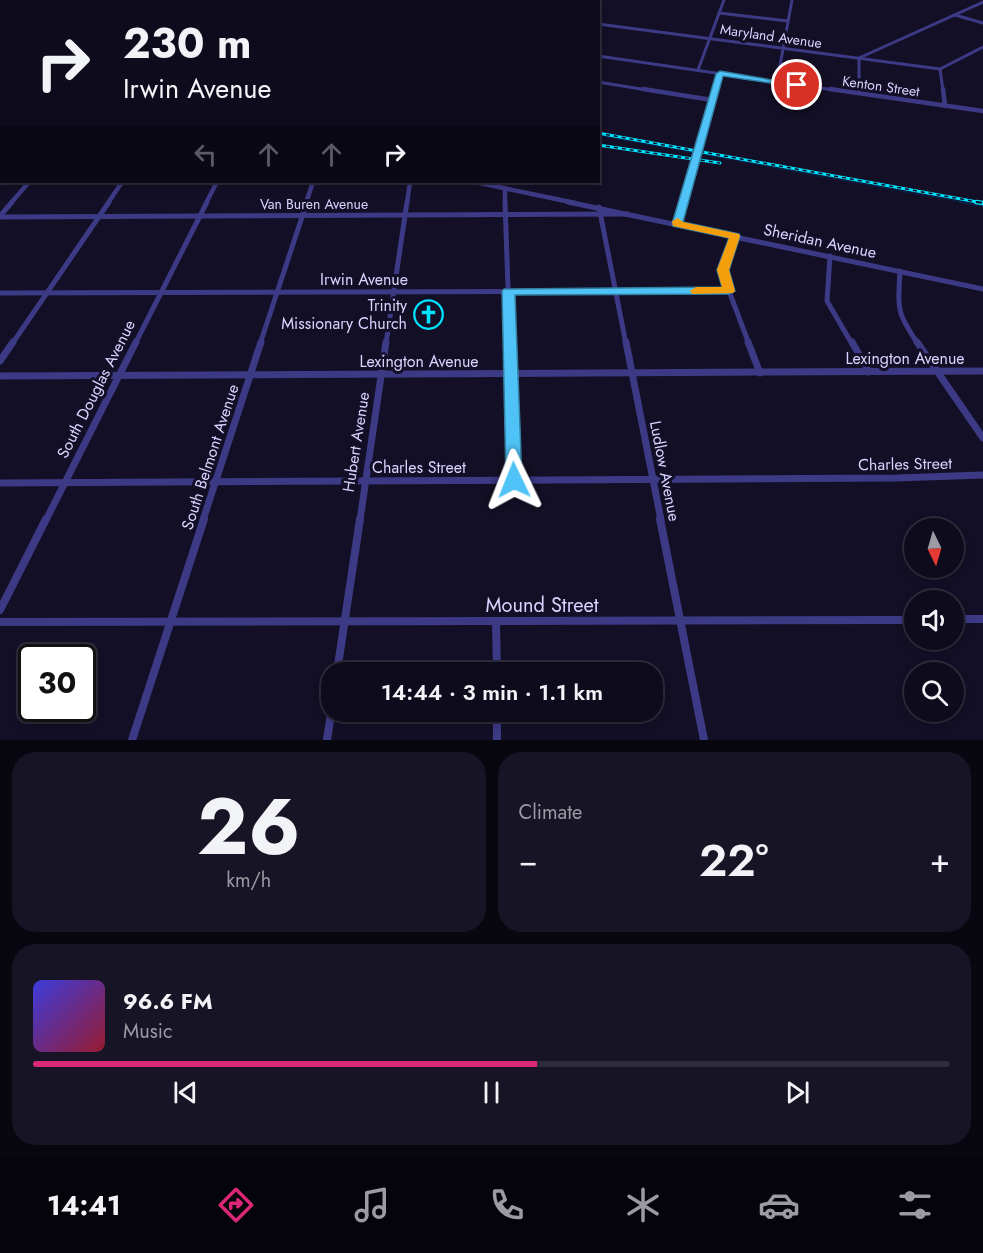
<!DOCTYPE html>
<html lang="en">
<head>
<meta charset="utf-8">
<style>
	:root { --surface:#0e0b1c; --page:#171425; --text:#f1f3f6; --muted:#9b9ba3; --line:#2e2b3b; --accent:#db2777 }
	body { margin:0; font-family:Jost,sans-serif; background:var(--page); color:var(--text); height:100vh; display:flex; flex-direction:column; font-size:22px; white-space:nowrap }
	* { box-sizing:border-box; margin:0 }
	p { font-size:20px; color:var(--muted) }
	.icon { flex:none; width:33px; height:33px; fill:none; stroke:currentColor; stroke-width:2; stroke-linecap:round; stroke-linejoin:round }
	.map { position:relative; height:740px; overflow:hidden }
	.drawer { display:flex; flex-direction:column; gap:12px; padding:12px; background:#08060f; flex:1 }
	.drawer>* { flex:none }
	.top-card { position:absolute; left:0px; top:0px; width:600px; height:183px; box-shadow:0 3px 9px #0003,0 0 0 2px var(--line); background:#0e0b1c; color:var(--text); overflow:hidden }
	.needle { width:39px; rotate:175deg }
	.buttons { position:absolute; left:904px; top:518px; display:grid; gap:12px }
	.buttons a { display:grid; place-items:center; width:60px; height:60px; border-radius:50%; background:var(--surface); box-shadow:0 3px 9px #0003,0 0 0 2px var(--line); font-size:30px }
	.speed { position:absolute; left:18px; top:644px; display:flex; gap:12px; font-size:30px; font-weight:700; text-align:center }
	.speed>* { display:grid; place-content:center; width:78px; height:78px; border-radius:50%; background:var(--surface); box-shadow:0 3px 9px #0003,0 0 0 2px var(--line); line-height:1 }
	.speed .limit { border:3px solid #111; border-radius:9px; background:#fff; color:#111 }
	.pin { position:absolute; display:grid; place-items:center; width:51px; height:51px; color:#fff; margin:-26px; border:3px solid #fff; border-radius:50%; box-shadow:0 2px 6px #0007 }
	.me { position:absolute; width:66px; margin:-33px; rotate:358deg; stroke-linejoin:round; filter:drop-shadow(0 0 4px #0008) }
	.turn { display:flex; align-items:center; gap:21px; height:126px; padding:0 24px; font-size:27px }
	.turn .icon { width:78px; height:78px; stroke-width:2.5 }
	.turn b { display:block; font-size:42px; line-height:51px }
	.lanes { display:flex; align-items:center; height:57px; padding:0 24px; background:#0003; justify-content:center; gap:30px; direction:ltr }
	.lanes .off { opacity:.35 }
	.big { font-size:45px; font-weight:600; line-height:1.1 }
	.drawer .tile { flex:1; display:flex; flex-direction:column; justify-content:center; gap:9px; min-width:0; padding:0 21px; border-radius:24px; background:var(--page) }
	.drawer .dial { align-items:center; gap:0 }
	.dial b { font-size:78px; line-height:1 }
	.song { display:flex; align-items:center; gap:18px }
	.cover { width:72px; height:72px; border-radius:9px; background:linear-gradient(135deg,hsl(240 70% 55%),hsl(350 70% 35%)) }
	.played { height:6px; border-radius:3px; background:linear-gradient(90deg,var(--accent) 55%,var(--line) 55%) }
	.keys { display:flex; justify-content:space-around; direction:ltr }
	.heat { display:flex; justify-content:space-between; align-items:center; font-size:33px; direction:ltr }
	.drawer .tiles { flex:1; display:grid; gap:12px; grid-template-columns:1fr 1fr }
	.tile:last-child { grid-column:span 2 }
	.trip { position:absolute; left:321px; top:662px; width:342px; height:60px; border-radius:24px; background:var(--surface); box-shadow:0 3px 9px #0003,0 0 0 2px var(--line); font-weight:600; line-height:60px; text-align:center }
	.tab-bar { display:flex; height:96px; justify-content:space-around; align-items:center; background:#06040b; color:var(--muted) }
	.tab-bar .icon { width:42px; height:42px }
	.tab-bar .current { color:var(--accent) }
	.tab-bar b { font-size:27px; color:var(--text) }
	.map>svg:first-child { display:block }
</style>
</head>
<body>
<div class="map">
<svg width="983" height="740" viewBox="0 0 983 740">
	<rect width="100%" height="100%" fill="#130f26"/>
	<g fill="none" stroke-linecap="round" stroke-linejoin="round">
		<g stroke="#0a1f44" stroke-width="1.5">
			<polyline points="45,0 57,2"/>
			<polyline points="598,135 968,203"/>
		</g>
		<polyline stroke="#0a1f44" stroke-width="2" points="959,202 983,206"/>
		<g stroke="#3d3a85" stroke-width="3">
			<polyline points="207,0 218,2"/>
			<polyline points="419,0 430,2"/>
			<polyline points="362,2 364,0"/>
			<polyline points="547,2 549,0"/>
			<polyline points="719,13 788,21"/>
			<polyline points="955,15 983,23"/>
			<polyline points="598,24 940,69"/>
			<polyline points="598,56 841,91"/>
			<polyline points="698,70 724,0"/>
			<polyline points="598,82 653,91"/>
			<polyline points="777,82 792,0"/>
			<polyline points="715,91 720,73"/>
			<polyline points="859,91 859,58 983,2"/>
			<polyline points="943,91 940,69 983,47"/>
		</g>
		<g stroke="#3d3a85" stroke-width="4.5">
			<polyline points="643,89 712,100"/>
			<polyline points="830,89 983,111"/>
			<polyline points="859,89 859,93"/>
			<polyline points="943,89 945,106"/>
			<polyline points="0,125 2,123"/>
			<polyline points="475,182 575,203"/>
			<polyline points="505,188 505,203"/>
			<polyline points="11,203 29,182"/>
			<polyline points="108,203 122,182"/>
			<polyline points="206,203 217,182"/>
			<polyline points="306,203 313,182"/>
			<polyline points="407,203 410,182"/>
			<polyline points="683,203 715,89"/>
		</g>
		<g stroke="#3d3a85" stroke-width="5">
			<polyline points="505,202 510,344"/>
			<polyline points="568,202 983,289"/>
			<polyline points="599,207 626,344"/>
			<polyline points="0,216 12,202"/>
			<polyline points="0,217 628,214"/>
			<polyline points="677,224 683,202"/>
			<polyline points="735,236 723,275 749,344"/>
			<polyline points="830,256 827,301 852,344"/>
			<path d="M900,271c-2,39 -4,40 18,73"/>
			<polyline points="0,293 729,291"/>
			<polyline points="12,344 109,202"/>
			<polyline points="135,344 207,202"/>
			<polyline points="260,344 307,202"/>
			<polyline points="386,344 407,202"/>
		</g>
		<g stroke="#3d3a85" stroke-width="7">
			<polyline points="510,342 514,480"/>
			<polyline points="626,342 661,520"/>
			<polyline points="748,342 760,373"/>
			<polyline points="852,342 869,372"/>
			<polyline points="917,342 983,438"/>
			<polyline points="0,361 13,342"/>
			<polyline points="0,376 983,371"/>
			<polyline points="0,483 897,478 983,475"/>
			<polyline points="46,520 136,342"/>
			<polyline points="203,520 261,342"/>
			<polyline points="360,520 386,342"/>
		</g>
		<g stroke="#3d3a85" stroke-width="8">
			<polyline points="660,519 704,740"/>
			<polyline points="0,610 46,519"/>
			<polyline points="954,619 983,619"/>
			<polyline points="0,622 915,620"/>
			<polyline points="496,622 497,672"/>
			<polyline points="337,672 360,519"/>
			<polyline points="497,711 497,740"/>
			<polyline points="132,740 204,519"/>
			<polyline points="327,740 332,707"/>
		</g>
		<defs>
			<g id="rail-far1">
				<polyline points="598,133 983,203"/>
				<polyline points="598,145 720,163"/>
			</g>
			<polyline id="rail" points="976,202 983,203"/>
		</defs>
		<use href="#rail-far1" stroke="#00e5ff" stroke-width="3"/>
		<use href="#rail" stroke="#00e5ff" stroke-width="4.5"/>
		<use href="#rail-far1" stroke="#130f26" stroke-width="1.5" stroke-dasharray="4" stroke-linecap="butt"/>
		<use href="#rail" stroke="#130f26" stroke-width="2" stroke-dasharray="6" stroke-linecap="butt"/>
	</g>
	<polygon fill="#4fc3f7" stroke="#337fa1" stroke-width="1.5" points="720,71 802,85 797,87 723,76 683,222 739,234 740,236 729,270 735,291 729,294 515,295 522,480 519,484 514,486 508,484 506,480 502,291 504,289 722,287 717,270 729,238 673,226 672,224 716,74"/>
	<polygon fill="#f59e0b" points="678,218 683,222 739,234 740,236 729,270 735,291 733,293 692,294 690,291 696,287 722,287 717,270 729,238 673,226 672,221"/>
	<defs>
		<symbol id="church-ring" viewBox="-11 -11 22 22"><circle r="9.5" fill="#130f26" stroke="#00e5ff" stroke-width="1.5"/><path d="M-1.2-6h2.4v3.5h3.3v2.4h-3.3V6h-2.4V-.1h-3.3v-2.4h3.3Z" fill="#00e5ff"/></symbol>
	</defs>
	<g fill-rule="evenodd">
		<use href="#church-ring" x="412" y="298" width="33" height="33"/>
	</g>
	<g text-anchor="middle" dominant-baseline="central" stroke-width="6" stroke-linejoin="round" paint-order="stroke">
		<g font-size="14" fill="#d9d4ff" stroke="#130f26">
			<text transform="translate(771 36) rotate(8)">Maryland Avenue</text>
			<text transform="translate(881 86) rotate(8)">Kenton Street</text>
			<text x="314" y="204">Van Buren Avenue</text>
		</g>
		<g font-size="16" fill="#d9d4ff" stroke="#130f26">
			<text transform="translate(820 241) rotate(12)">Sheridan Avenue</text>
			<text x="364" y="279">Irwin Avenue</text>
			<text x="905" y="358">Lexington Avenue</text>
			<text x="419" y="361">Lexington Avenue</text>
			<text transform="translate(96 389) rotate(-63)">South Douglas Avenue</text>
			<text transform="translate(356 442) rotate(-81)">Hubert Avenue</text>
			<text transform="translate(210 457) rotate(-72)">South Belmont Avenue</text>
			<text transform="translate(905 464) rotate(-1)">Charles Street</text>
			<text x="419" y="467">Charles Street</text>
			<text transform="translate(665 471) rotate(79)">Ludlow Avenue</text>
		</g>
		<g font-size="16" fill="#d9d4ff" stroke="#130f26" text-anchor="end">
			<text x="407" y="305">Trinity<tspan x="407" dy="18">Missionary Church</tspan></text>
		</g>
		<g font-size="20" fill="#d9d4ff" stroke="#130f26">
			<text x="542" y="605">Mound Street</text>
		</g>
	</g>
</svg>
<div class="buttons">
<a><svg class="needle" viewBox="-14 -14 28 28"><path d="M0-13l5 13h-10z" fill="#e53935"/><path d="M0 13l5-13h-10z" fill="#9b9ba3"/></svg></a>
<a><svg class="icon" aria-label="sound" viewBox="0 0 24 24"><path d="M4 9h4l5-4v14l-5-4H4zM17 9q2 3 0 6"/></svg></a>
<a><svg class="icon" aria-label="search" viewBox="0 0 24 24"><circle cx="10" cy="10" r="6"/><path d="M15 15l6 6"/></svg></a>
</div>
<div class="speed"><div class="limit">30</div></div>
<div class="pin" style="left:797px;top:85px;background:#d93025"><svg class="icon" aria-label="arrive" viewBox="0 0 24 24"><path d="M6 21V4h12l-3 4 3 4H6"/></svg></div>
<svg class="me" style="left:514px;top:480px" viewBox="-20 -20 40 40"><path d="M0-17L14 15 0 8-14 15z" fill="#4fc3f7" stroke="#fff" stroke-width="4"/></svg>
<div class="trip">14:44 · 3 min · 1.1 km</div>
<div class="top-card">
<div class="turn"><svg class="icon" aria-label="right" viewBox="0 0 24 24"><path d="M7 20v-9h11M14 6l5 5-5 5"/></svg><div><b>230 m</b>Irwin Avenue</div></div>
<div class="lanes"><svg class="icon off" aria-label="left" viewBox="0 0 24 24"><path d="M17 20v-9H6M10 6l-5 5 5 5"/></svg><svg class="icon off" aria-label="ahead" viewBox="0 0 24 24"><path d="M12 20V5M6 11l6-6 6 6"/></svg><svg class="icon off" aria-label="ahead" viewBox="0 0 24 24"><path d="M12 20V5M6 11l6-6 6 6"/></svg><svg class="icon" aria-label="right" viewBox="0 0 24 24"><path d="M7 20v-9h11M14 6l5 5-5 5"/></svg></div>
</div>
</div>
<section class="drawer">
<div class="tiles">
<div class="tile dial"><b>26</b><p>km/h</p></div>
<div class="tile"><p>Climate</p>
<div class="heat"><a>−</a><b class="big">22°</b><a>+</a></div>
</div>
<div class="tile">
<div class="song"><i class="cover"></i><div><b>96.6 FM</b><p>Music</p></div></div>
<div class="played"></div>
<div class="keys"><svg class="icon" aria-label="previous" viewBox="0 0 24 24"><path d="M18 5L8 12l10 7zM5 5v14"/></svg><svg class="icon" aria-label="pause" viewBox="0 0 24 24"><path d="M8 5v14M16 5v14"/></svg><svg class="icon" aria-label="next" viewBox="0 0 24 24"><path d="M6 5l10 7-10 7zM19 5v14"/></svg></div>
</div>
</div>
</section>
<nav class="tab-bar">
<b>14:41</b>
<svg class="icon current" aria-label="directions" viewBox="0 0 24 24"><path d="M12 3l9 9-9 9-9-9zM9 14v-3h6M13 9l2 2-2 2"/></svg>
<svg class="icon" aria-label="music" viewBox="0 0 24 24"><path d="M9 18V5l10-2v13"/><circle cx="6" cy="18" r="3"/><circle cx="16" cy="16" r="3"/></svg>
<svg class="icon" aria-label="phone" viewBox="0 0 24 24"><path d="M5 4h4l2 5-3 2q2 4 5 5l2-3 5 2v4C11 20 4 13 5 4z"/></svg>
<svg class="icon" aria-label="climate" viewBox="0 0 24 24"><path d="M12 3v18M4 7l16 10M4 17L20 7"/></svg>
<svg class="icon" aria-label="car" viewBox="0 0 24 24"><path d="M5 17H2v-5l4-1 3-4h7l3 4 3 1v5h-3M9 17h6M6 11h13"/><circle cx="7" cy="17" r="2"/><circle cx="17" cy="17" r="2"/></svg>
<svg class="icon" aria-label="filters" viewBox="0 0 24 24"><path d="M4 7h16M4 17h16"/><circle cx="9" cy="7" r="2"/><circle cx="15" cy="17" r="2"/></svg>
</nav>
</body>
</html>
